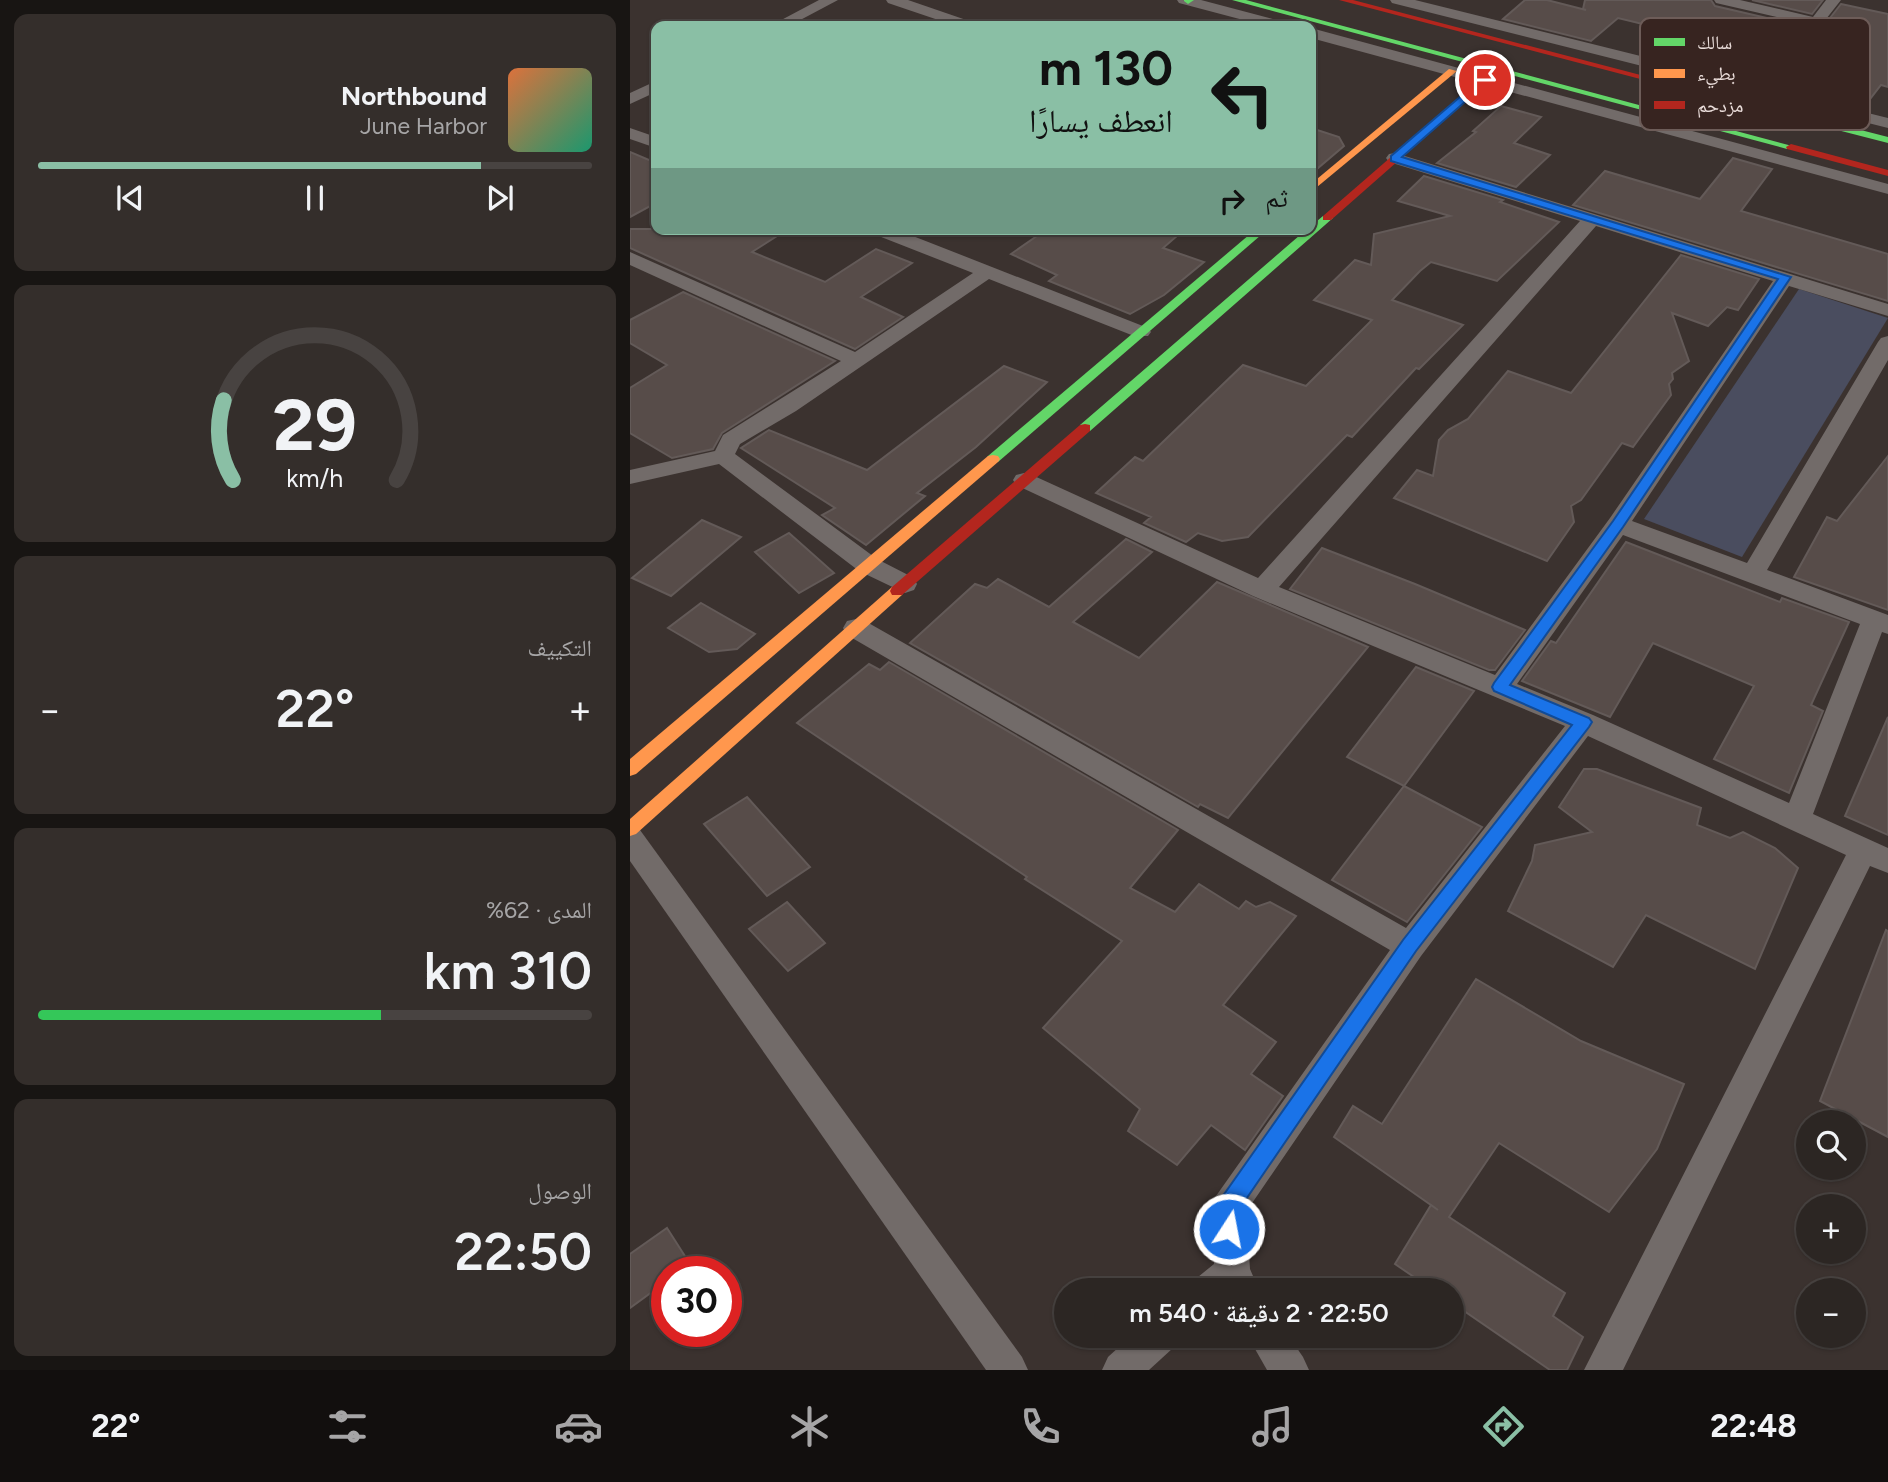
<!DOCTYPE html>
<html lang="ar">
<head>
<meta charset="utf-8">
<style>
	:root { --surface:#2c2623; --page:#342e2b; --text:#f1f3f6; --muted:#a6a5a6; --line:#484341; --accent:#8abfa5 }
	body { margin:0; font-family:Figtree,"Noto Naskh Arabic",sans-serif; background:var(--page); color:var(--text); direction:rtl; height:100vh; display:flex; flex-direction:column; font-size:26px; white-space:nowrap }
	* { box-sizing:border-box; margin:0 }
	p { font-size:23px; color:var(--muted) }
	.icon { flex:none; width:38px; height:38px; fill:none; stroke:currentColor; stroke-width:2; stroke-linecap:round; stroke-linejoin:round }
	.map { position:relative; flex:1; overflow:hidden; direction:ltr }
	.drawer { display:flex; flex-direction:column; gap:14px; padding:14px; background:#181513; width:630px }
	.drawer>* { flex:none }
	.banner { position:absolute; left:21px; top:21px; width:665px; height:214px; border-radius:14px; box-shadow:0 2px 5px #0004,0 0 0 2px var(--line); direction:rtl; background:#8abfa5; color:#111; overflow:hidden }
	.buttons { position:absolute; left:1166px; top:1110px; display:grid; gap:14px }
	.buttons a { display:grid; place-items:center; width:70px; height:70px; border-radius:50%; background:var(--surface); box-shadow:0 2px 5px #0004,0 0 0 2px var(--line); font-size:35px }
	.speed { position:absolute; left:21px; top:1256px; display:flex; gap:14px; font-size:35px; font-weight:700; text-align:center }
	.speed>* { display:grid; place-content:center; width:91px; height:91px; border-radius:50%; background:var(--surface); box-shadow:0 2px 5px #0004,0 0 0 2px var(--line); line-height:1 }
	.speed .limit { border:10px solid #d22; background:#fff; color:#111 }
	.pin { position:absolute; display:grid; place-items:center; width:60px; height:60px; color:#fff; margin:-30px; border:4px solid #fff; border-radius:50%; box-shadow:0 2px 7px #0007 }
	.me { position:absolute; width:77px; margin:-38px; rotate:11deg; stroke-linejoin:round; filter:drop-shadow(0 0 5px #0008) }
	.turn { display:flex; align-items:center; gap:24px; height:147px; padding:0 28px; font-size:32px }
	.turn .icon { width:91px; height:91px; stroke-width:2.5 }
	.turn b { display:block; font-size:49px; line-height:60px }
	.then { display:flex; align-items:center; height:66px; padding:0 28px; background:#0003; gap:14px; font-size:26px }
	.big { font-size:52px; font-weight:600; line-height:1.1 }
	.drawer .card { flex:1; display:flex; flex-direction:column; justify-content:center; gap:10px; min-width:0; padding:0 24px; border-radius:14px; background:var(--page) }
	.drawer .dial { align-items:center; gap:0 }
	.dial svg { height:182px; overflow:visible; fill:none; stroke:var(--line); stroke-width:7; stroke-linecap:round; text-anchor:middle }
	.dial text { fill:var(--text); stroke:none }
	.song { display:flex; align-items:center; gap:21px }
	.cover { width:84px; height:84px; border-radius:10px; background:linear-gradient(135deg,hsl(20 70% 55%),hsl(160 70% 35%)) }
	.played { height:7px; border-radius:4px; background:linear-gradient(90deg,var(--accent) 80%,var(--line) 80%) }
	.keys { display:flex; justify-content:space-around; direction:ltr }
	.heat { display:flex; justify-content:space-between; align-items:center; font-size:38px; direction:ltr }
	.charge { height:10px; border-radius:5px; background:linear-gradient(90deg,#34c759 62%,var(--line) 0) }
	.trip { position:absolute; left:424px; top:1278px; width:410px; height:70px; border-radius:35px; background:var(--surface); box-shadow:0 2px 5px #0004,0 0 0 2px var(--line); font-weight:600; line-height:70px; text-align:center; direction:rtl }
	.menu { display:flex; height:112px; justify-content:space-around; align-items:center; background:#120f0e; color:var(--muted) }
	.menu .icon { width:49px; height:49px }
	.menu .on { color:var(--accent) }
	.menu b { font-size:32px; color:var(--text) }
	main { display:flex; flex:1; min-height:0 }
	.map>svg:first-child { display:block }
</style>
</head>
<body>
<main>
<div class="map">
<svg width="1258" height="1370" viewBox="0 0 1258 1370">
	<rect width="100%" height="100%" fill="#3b322f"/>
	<polygon fill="#4a4d5f" points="1169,289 1258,318 1112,557 1014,519"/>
	<g fill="#574c49" stroke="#635a58" stroke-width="2">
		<polygon points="895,0 917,0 956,10 953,9 955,0 1081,0 1085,6 1172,26 1145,59 1140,58 1120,81 1023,56 1046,32 988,18 961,41 873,19"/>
		<polygon points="1122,0 1193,0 1182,14"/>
		<polygon points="1211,4 1258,14 1258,87 1251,85 1240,99 1182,84 1193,71 1164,64"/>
		<polygon points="871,106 911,117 884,143 920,155 886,187 807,163 846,132 843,131"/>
		<polygon points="681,128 709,137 714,146 681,174"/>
		<polygon points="0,152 26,163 26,203 0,217"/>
		<polygon points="1103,158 1142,169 1111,211 1258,254 1258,301 943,205 975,171 1070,199"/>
		<polygon points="794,176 873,200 870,202 929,222 867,281 801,262 790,271 762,300 833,325 789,369 786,368 722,437 717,435 618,537 592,541 568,533 556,542 514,523 521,517 466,493 505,457 513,461 613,365 676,386 742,320 684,300 725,260 741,265 744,234 820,216 768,201"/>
		<polygon points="0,229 158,229 122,252 195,282 246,249 282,263 231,297 273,317 225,349 0,248"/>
		<polygon points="417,229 555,229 533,248 574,262 534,295 500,314 419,281 427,275 381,254"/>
		<polygon points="1051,255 1129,279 1108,310 1097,307 1078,326 1042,313 1059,361 1042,373 1043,379 1039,384 1041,395 1003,447 992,443 951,500 941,506 944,522 917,561 764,498 787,470 803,476 809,440 818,430 838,419 878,371 941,393"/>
		<polygon points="53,292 205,361 92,433 83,449 42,458 0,433 0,388 37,365 0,343 0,320"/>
		<polygon points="374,366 417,382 346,447 287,493 295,496 236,545 192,515 205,508 111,448 139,430 237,470"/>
		<polygon points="1258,456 1258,610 1164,577 1197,517 1207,521"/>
		<polygon points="72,520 111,537 41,596 2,578"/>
		<polygon points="159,533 204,573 169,593 125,552"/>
		<polygon points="496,539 522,552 443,622 509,658 587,582 738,647 598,818 570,804 568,807 280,643 345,584 357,588 368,579 419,607"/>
		<polygon points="996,542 1150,602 1152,598 1219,622 1181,705 1193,711 1159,793 1084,759 1124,686 1023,643 980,717 892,681 921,641 926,643"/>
		<polygon points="692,548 785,584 895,630 865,670 859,670 660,589"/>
		<polygon points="71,603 125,634 107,649 79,652 38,628"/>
		<polygon points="259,662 548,830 500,888 545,912 569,884 609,909 616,901 626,907 640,902 666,916 593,1005 646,1042 621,1074 653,1096 615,1150 581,1125 547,1165 498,1131 510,1109 413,1028 492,941 395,879 397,877 167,723 239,664 250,670"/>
		<polygon points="786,667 844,691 774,786 717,757"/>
		<polygon points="1258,717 1258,835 1215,816"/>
		<polygon points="954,769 967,769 1071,808 1067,825 1100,838 1113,832 1145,848 1168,868 1125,969 1016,915 983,967 878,911 902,861 905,845 962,832 929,807"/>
		<polygon points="774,786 852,827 777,922 702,880"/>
		<polygon points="117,797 180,867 137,896 74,824"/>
		<polygon points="157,902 195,943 158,971 119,929"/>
		<polygon points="1256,930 1258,931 1258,1137 1190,1101"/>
		<polygon points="846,979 951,1041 1054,1084 1027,1149 979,1212 869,1143 819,1217 935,1293 923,1316 953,1337 937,1370 920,1370 821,1302 821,1290 803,1290 765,1264 801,1205 808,1210 704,1137 723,1106 752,1124"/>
		<polygon points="37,1228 60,1264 49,1272 37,1272 37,1281 0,1308 0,1254"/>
	</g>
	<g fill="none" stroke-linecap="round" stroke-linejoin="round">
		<g fill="#726b69" fill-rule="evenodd">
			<polygon points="189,0 208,0 159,26 140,26"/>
			<polygon points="256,0 278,0 345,23 348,26 326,26 258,3"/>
			<polygon points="547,0 571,0 658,23 661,26 636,26 549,3"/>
			<polygon points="760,0 785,0 1127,85 1177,24 1086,3 1084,0 1110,0 1183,17 1196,0 1211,0 1141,89 1258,118 1258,128 762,3"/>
			<polygon points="681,28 1258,184 1258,194 681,38"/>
			<polygon points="26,81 26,92 0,104 0,93"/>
			<polygon points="0,128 26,137 26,148 0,139"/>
			<path d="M765,153l493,151v12l-99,-30 -157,235 115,42 131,-221 3,-4 7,-2v24l-121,210 121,45v19l-6,-2 -69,182 75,34v25l-18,-7 -247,504h-39l262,-515 -258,-119 -167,220 -175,256 4,57 9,21h-66l5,-13 16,-13 -4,-56 6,-12 174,-246 -543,-315 -4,-7 4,-7 9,-2 9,2 541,307 159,-202 -312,-130 -237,-111 -3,-5 3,-5 8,-2 8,2 226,103 322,-357 -191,-59 -3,-4 3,-4zM966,226l177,55 -163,237 -115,157 -216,-88zM993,535l237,89 -71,179 -196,-88 -76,-31z"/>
			<polygon points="239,229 265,229 518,328 521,332 518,336 504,336 359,279 166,411 110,444 105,454 247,559 284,578 287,584 284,590 275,593 229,571 89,464 0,484 0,470 85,451 93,435 211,361 0,265 0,252 225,352 343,273 241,233"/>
			<polygon points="0,826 10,830 392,1357 398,1370 356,1370 0,861"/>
			<polygon points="502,1335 548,1335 543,1348 519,1370 472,1370 478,1357"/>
			<polygon points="617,1335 658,1335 673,1357 679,1370 637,1370"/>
		</g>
		<g fill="#63d668" fill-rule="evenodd">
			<polygon points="564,0 558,4 554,1 554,0"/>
			<polygon points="602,0 616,0 1166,147 1157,149"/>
			<polygon points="1040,81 1258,137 1258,143 1037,86 1035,84"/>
			<polygon points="693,216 703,218 460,431 450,431 450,425 677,229 681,229 681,226"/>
			<polygon points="626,229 638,229 368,462 358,462 356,459 358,456"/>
		</g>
		<g fill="#ff974d" fill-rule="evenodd">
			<polygon points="819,69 827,71 681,192 681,184"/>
			<polygon points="363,455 368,456 370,459 368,462 6,774 0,776 0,759 358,456"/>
			<polygon points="267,586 274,591 272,595 6,834 0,836 0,819 262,587"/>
		</g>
		<g fill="#b3261e" fill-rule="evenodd">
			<polygon points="709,0 723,0 1045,84 1037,86"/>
			<polygon points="852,78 860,80 701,220 693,220 693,216"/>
			<polygon points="1161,144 1258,170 1258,176 1157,149 1156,147"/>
			<polygon points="455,424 460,425 460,431 272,595 262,595 260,591 262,587 450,425"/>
		</g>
	</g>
	<path fill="#1a73e8" stroke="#114b97" stroke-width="2" d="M852,78l8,2 -88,77 389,120 -168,250 -113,158 79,33 3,4 -3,5 -173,224 -178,260 2,18 -3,8 -8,3 -8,-3c-4,-12 -6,-25 -1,-37l183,-260 169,-215 -78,-34 -2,-4 2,-4 119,-162 165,-242 -387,-118v-5z"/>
	<rect x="1010" y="18" width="230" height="112" rx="10" fill="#372420" stroke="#6d5c58" stroke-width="2"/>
	<rect x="1024" y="38" width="31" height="8" fill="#63d668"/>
	<rect x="1024" y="69" width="31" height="9" fill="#ff974d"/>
	<rect x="1024" y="101" width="31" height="8" fill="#b3261e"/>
	<g font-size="19" fill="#eaddda">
		<text x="1067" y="49">سالك</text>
		<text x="1067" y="80">بطيء</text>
		<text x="1067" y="112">مزدحم</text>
	</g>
</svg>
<div class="buttons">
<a><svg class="icon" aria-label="search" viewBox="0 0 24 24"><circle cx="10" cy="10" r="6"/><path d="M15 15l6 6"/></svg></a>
<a>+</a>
<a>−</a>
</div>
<div class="speed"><div class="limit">30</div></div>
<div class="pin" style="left:855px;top:80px;background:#d93025"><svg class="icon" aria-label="arrive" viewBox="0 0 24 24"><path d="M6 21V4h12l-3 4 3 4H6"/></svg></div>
<svg class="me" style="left:599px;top:1229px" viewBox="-20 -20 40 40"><circle r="17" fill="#1a73e8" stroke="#fff" stroke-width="3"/><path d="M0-11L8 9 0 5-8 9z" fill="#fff"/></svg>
<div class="trip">22:50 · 2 دقيقة · 540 m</div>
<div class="banner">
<div class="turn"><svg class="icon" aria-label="left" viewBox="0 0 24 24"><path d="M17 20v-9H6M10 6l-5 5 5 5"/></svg><div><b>130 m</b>انعطف يسارًا</div></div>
<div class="then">ثم<svg class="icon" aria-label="right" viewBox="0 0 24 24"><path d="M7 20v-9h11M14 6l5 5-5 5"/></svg></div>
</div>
</div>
<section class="drawer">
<div class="card">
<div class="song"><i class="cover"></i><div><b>Northbound</b><p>June Harbor</p></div></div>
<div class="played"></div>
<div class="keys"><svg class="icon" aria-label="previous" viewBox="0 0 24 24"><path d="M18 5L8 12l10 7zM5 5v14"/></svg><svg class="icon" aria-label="pause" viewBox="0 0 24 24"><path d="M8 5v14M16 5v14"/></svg><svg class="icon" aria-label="next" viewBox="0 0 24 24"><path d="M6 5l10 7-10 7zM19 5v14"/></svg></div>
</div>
<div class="card dial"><svg viewBox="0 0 100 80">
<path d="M14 69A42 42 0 1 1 86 69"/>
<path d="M14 69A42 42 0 0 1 10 34" stroke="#8abfa5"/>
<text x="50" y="56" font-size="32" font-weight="700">29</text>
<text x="50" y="72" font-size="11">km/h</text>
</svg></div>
<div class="card"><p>التكييف</p>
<div class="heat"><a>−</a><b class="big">22°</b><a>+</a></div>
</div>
<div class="card"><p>المدى · 62%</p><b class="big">310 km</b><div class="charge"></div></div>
<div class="card"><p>الوصول</p><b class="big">22:50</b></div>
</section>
</main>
<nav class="menu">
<b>22:48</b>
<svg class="icon on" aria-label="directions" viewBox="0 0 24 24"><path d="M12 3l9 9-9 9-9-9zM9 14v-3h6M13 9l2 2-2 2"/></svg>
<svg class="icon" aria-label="music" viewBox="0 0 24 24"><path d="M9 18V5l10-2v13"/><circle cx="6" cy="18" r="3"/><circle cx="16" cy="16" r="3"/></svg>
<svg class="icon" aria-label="phone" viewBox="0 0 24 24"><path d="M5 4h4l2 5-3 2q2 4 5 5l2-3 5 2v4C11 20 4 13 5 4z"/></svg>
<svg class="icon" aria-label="climate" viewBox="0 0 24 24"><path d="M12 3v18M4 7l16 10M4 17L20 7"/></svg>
<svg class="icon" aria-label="car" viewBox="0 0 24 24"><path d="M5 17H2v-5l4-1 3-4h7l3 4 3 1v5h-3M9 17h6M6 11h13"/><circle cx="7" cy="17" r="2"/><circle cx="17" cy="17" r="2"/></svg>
<svg class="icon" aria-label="filters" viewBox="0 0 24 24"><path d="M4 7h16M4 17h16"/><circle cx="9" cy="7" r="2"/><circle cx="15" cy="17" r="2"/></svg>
<b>22°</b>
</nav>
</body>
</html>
